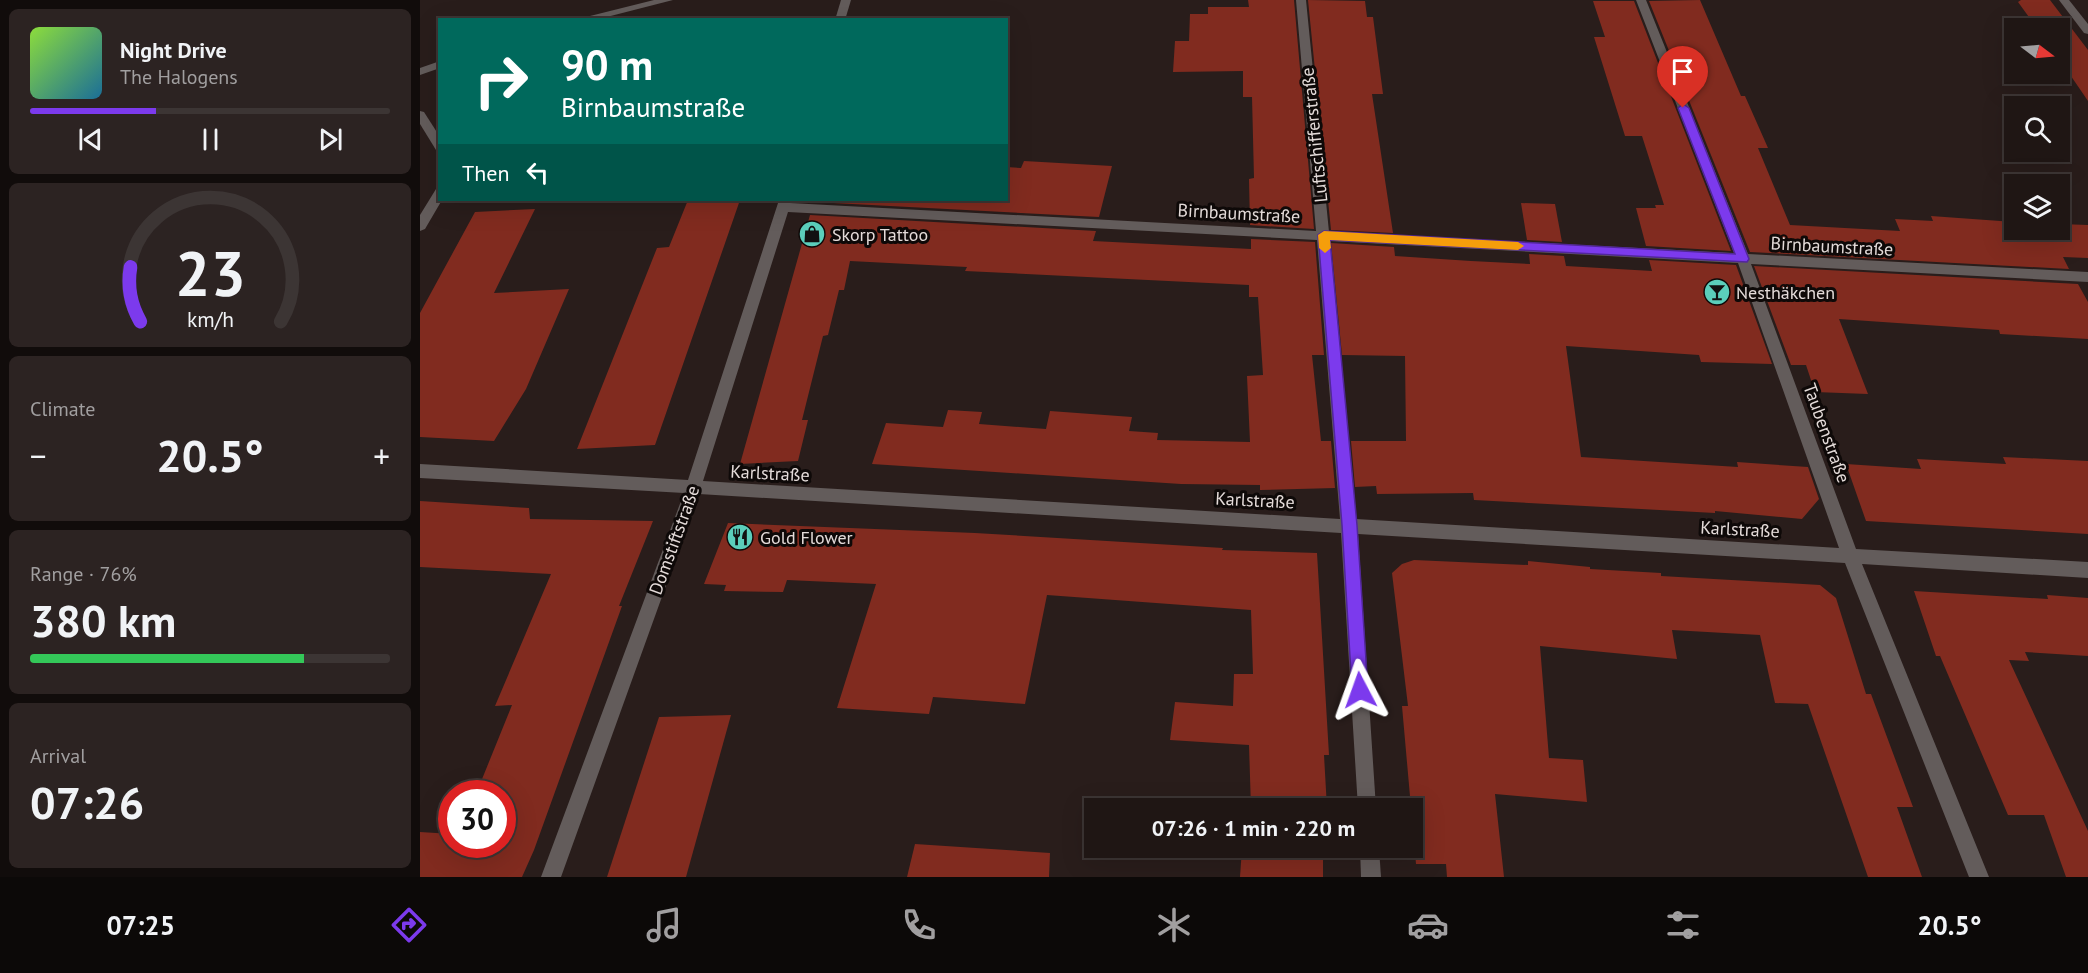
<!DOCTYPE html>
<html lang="en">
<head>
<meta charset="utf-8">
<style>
	:root { --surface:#1f1614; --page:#2c2322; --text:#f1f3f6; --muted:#a19fa0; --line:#3c3534; --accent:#7c3aed }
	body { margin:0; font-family:"PT Sans",sans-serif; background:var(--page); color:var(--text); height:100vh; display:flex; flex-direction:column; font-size:22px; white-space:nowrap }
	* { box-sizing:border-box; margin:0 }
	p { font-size:20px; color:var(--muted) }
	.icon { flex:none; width:33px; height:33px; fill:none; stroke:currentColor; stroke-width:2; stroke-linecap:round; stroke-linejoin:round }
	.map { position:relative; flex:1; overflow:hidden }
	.side { display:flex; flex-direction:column; gap:9px; padding:9px; background:#110c0b; width:420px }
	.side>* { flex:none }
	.banner { position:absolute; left:18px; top:18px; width:570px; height:183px; border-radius:0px; box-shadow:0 6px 24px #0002,0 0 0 2px var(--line); background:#00695c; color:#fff; overflow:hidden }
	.needle { width:39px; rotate:106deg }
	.fabs { position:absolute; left:1584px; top:18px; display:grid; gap:12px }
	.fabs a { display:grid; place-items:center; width:66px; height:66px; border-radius:0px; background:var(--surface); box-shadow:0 6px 24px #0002,0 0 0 2px var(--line); font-size:30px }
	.speed { position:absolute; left:18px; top:780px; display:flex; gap:12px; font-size:30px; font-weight:700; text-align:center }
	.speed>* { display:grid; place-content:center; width:78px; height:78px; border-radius:50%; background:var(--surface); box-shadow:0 6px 24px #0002,0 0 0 2px var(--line); line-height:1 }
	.speed .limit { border:9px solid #d22; background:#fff; color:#111 }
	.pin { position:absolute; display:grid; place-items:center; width:51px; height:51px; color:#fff; margin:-62px -26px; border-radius:50% 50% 50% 0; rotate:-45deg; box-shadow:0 0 6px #0007 }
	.pin .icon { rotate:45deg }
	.me { position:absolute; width:66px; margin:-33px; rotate:356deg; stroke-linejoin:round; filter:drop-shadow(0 0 4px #0008) }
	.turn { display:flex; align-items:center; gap:21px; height:126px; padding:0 24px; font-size:27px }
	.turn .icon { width:78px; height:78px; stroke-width:2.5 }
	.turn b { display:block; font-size:42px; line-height:51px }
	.then { display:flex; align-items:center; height:57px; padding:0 24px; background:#0003; gap:12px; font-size:22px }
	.big { font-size:45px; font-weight:600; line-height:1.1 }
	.side .card { flex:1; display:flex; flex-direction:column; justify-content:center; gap:9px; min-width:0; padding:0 21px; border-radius:9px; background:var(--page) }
	.side .dial { align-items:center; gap:0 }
	.dial svg { height:156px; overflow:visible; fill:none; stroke:var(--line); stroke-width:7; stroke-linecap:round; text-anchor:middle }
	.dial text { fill:var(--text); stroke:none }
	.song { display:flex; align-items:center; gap:18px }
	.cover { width:72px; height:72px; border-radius:9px; background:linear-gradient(135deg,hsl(90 70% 55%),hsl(200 70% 35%)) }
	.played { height:6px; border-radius:3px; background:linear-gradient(90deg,var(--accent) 35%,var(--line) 35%) }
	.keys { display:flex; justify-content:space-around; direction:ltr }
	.heat { display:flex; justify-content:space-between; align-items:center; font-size:33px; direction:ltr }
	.charge { height:9px; border-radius:4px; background:linear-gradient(90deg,#34c759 76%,var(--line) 0) }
	.trip { position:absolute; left:664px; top:798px; width:339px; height:60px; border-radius:0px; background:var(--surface); box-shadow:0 6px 24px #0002,0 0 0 2px var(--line); font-weight:600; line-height:60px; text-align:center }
	.dock { display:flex; height:96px; justify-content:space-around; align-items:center; background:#0c0908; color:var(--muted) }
	.dock .icon { width:42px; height:42px }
	.dock .current { color:var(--accent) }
	.dock b { font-size:27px; color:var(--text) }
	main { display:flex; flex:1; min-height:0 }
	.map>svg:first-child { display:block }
</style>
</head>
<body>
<main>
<section class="side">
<div class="card">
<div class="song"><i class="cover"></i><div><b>Night Drive</b><p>The Halogens</p></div></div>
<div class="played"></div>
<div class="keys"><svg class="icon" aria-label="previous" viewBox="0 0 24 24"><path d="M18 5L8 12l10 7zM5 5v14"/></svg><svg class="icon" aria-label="pause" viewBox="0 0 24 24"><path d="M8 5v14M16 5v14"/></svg><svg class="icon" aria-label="next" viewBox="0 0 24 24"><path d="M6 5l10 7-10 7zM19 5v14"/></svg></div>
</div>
<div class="card dial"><svg viewBox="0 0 100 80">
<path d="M14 69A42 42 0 1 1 86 69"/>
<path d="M14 69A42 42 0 0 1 9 41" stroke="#7c3aed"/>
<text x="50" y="56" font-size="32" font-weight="700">23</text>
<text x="50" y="72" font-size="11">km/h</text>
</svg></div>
<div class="card"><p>Climate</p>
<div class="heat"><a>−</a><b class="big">20.5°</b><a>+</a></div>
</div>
<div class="card"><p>Range · 76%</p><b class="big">380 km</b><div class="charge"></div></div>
<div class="card"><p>Arrival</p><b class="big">07:26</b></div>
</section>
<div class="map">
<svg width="1668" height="877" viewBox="0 0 1668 877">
	<rect width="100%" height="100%" fill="#291d1b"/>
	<g fill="#812b1f">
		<polygon points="828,0 874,0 894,229 830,225 829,179 834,178 832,97 823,97 823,71 753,72 755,41 769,41 770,14 788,14 788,7 829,7"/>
		<polygon points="888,0 945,1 947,17 953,17 963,94 952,94 973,233 911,230"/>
		<polygon points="1280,0 1321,96 1325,96 1348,148 1338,148 1370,225 1480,231 1475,219 1513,221 1511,216 1594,222 1594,230 1640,230 1640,224 1668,225 1668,258 1643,257 1649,269 1330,252 1229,1"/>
		<polygon points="1601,0 1630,0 1668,50 1668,101 1640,60 1640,28 1617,28 1598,2"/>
		<polygon points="1173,1 1214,1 1311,251 1226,246 1216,208 1236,208 1235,205 1244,205 1222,136 1205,136 1174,37 1185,37"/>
		<polygon points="604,161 692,166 679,217 394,202 395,200 586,200 586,167 601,168"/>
		<polygon points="268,200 320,200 235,445 157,449 237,248 249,247"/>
		<polygon points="1101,203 1135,204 1142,242 1107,240"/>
		<polygon points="115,209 74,293 149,289 106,389 74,441 0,437 0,313 55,212"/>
		<polygon points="390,215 676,231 673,241 831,249 831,239 895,242 904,355 892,355 901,441 911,441 915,488 840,490 840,485 761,484 452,464 466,423 523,427 528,410 562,412 559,424 626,429 630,411 712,417 709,431 738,433 737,440 830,442 827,376 843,375 838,297 829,297 829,285 545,271 547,267 430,261 424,290 419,290 408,335 403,336 382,420 388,420 378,461 320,464"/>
		<polygon points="911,243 974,247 975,256 1051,261 1110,264 1109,254 1144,256 1146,266 1232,271 1229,260 1316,265 1352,364 1281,362 1279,355 1146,346 1161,457 1318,467 1317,462 1388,467 1399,499 1382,519 1295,511 1295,513 1054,500 1053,493 957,494 956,486 935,487 931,441 986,441 985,356 922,355"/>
		<polygon points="1334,266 1658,284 1668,302 1668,339 1580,334 1579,330 1419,319 1448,394 1395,392 1386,365 1371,365"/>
		<polygon points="1583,457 1668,461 1668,534 1446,521 1426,464 1501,469 1497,459 1586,464"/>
		<polygon points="0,501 109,508 110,519 233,521 199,606 202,606 114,850 102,877 0,877 0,832 32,834 32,844 82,844 82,794 56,794 92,705 75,706 131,574 0,567"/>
		<polygon points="308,523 555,533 803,548 802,550 897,553 909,755 904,755 907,808 831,808 829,745 750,740 755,702 813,706 814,674 833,674 831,610 627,595 605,704 513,697 509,714 417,708 456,584 367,580 363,592 304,591 306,585 284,584"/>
		<polygon points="994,560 1108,565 1108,561 1170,567 1170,569 1241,573 1241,576 1400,585 1416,598 1446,694 1451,694 1493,807 1477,807 1502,877 1448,877 1388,704 1355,703 1340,635 1252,630 1257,659 1120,646 1129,758 1163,760 1167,802 1075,794 1084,877 1027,877 1026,864 996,864 982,706 988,706 972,573 982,564"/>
		<polygon points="1494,591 1628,599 1627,595 1668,598 1668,656 1605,652 1609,661 1589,660 1668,831 1668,877 1646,877 1624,815 1588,815 1520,656 1516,656"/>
		<polygon points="311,715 266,877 187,877 239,717"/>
		<polygon points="495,844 630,853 629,877 487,877"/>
		<polygon points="822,848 903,848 903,877 820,877"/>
	</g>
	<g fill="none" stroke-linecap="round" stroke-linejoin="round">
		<g fill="#635c5b" fill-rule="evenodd">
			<polygon points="234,0 253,0 175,20 154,20"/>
			<polygon points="421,0 431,0 425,20 415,20"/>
			<path d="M876,0h10l23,232 405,21 -98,-253h10l102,254 340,18v10l-337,-18 105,285 232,13v16l-226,-14 127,313h-20l-124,-314 -487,-29 18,274h-18l-17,-275 -642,-39 -138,383h-20l143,-384 -264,-15v-14l268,16 91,-280h12l-1,3 526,28zM368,212l529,28 23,279 -637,-38zM909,241l409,22 101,285 -483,-29z"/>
			<polygon points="1639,0 1649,0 1668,24 1668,34 1664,33"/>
			<polygon points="20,61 20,68 0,75 0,68"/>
			<polygon points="0,111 4,112 20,137 20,151 16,150 0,124"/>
			<polygon points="20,188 20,200 22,200 5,229 0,231 0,215 16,189"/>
			<polygon points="940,848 959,848 961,877 941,877"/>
		</g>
	</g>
	<polygon fill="#7c3aed" stroke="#51269a" stroke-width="1.5" points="1263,104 1269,108 1329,259 1327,262 910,240 937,525 948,690 945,696 940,698 934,696 932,690 922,525 898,235 904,231 1315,254 1258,108"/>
	<polygon fill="#f59e0b" points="904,231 1098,242 1104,246 1098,250 910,240 911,248 905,253 899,248 898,235"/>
	<defs>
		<symbol id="shop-disc" viewBox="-11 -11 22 22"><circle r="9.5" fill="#5bcebb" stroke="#0e0908"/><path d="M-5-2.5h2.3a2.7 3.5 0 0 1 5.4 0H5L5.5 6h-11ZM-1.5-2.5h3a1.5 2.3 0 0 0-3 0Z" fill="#111"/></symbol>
		<symbol id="bar-disc" viewBox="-11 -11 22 22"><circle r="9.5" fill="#5bcebb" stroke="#0e0908"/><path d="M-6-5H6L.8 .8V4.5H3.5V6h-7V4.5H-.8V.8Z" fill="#111"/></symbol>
		<symbol id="restaurant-disc" viewBox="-11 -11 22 22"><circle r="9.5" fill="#5bcebb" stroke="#0e0908"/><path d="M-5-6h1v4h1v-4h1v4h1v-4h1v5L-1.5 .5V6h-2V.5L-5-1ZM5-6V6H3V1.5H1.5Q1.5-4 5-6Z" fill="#111"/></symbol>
	</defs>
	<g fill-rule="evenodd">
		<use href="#shop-disc" x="377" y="219" width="30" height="30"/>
		<use href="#bar-disc" x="1282" y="277" width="30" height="30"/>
		<use href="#restaurant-disc" x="305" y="522" width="30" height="30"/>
	</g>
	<g text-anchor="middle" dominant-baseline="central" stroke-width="6" stroke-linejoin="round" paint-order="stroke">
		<g font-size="18" fill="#e4dbd9" stroke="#0e0908">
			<text transform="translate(894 135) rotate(-96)">Luftschifferstraße</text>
			<text transform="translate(819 213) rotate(3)">Birnbaumstraße</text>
			<text transform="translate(1412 246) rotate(3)">Birnbaumstraße</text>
			<text transform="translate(1407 433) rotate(70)">Taubenstraße</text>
			<text transform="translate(350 473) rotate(3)">Karlstraße</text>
			<text transform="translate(835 500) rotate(3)">Karlstraße</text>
			<text transform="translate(1320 529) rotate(3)">Karlstraße</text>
			<text transform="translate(254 540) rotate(-70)">Domstiftstraße</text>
		</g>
		<g font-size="18" fill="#e4dbd9" stroke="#0e0908" text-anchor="start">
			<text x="412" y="234">Skorp Tattoo</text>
			<text x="1316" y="292">Nesthäkchen</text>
			<text x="340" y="537">Gold Flower</text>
		</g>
	</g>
</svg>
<div class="fabs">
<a><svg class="needle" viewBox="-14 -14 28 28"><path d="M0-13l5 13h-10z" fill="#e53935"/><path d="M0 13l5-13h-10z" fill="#a19fa0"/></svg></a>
<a><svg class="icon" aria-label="search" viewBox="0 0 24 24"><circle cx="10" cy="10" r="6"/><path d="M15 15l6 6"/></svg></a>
<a><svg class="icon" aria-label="layers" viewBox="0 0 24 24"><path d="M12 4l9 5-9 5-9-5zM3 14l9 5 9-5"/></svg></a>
</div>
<div class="speed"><div class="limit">30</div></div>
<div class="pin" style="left:1263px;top:108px;background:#d93025"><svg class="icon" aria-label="arrive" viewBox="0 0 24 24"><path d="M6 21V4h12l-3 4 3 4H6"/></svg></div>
<svg class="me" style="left:940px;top:690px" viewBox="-20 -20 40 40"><path d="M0-17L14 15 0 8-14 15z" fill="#7c3aed" stroke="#fff" stroke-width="4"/></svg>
<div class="trip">07:26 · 1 min · 220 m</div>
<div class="banner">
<div class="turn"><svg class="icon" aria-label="right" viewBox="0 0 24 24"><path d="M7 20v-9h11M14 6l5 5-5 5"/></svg><div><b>90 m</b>Birnbaumstraße</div></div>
<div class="then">Then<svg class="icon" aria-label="left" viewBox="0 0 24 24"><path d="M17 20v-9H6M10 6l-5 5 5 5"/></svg></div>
</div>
</div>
</main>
<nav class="dock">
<b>07:25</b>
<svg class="icon current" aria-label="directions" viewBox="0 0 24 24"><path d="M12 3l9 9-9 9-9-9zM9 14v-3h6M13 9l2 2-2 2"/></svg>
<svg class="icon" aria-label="music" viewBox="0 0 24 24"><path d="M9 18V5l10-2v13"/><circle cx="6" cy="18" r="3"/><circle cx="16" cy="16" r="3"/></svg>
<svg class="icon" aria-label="phone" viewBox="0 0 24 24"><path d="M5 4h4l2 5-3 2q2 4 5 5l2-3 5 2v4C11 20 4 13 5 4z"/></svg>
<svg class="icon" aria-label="climate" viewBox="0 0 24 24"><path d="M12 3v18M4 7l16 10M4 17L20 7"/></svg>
<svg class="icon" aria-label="car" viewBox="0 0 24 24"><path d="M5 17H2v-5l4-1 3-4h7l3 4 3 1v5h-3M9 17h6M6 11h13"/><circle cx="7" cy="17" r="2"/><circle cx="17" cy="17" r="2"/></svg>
<svg class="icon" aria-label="filters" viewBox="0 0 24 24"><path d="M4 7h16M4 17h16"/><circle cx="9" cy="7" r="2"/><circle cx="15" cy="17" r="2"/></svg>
<b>20.5°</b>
</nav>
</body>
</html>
